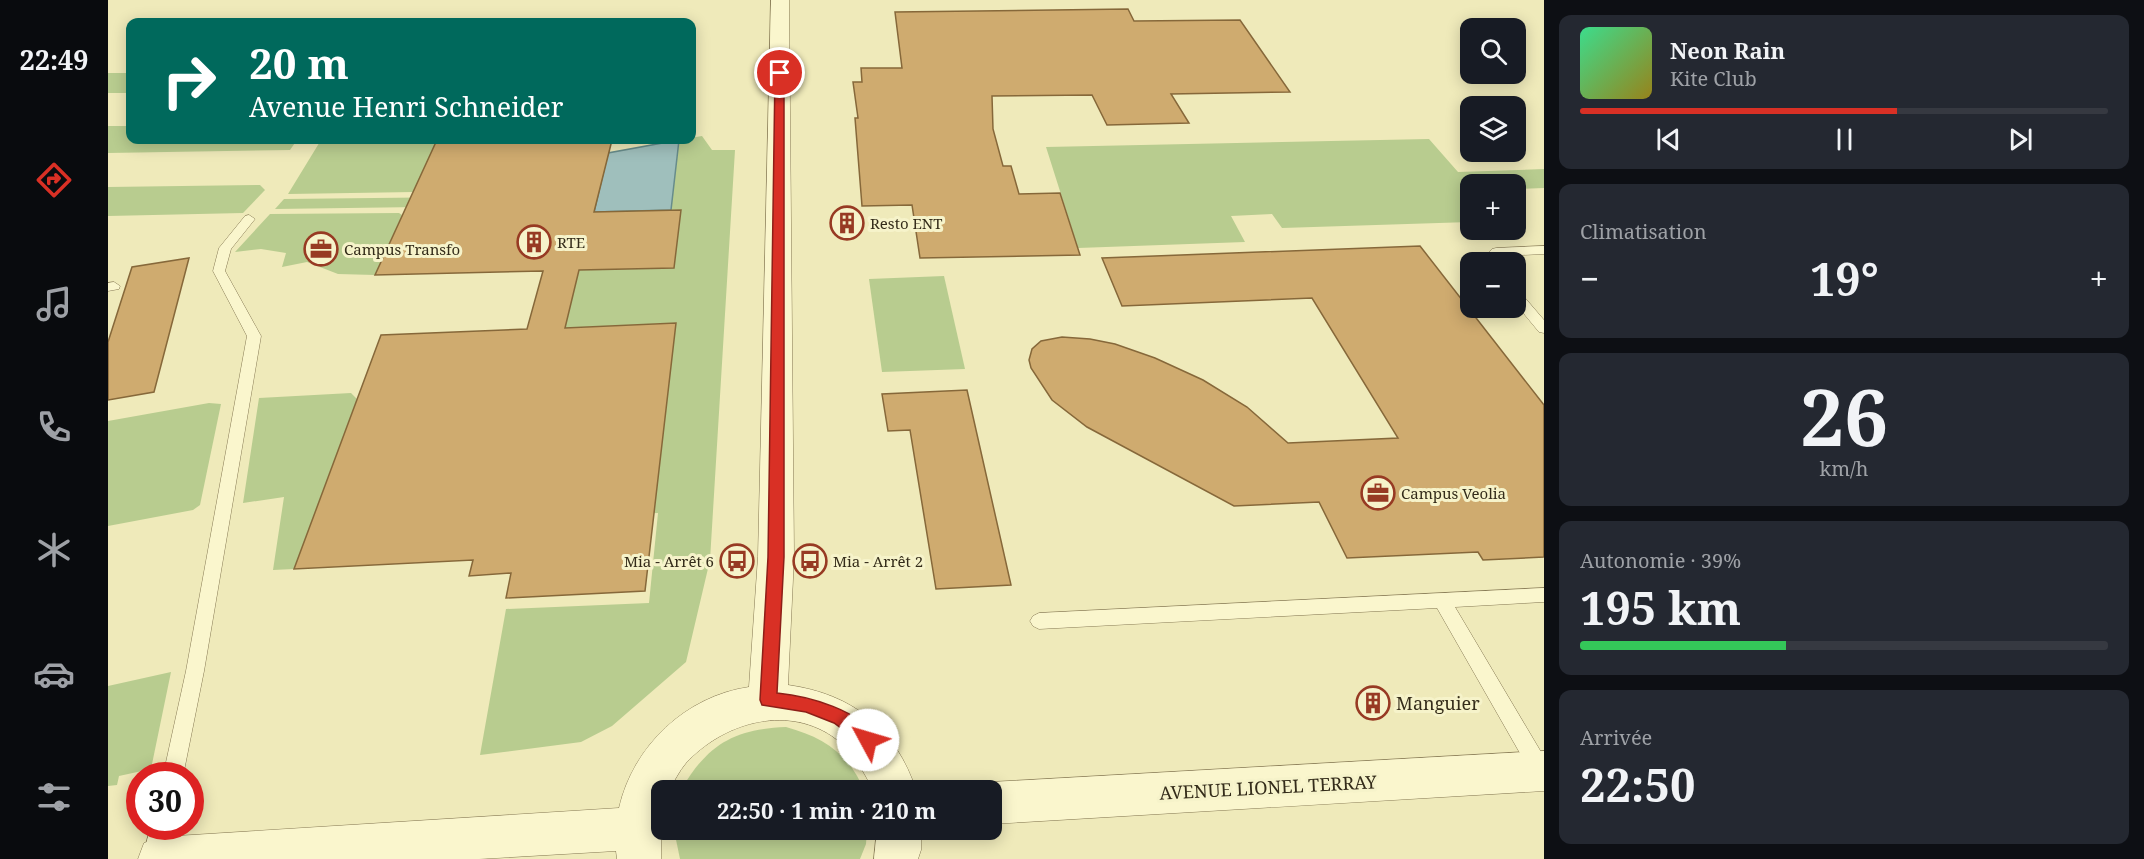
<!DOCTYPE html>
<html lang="fr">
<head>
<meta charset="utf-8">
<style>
	:root { --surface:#171b24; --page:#242831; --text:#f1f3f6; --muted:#9ea1a6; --line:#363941; --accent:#d93025 }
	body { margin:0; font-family:"Noto Serif",serif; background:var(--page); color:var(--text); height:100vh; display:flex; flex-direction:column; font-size:22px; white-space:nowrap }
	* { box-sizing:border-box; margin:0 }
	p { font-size:20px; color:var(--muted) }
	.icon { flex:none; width:33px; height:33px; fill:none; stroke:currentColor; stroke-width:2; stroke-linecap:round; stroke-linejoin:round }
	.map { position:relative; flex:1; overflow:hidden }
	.details { display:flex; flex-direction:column; gap:15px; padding:15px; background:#0d0f14; width:600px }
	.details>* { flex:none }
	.guide { position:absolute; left:18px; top:18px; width:570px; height:126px; border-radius:12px; box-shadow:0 3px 15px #0003; background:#00695c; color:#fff; overflow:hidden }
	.buttons { position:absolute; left:1352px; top:18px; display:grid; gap:12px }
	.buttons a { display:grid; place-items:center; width:66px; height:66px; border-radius:12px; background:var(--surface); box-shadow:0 3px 15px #0003; font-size:30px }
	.speed { position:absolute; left:18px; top:762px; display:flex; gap:12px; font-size:30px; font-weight:700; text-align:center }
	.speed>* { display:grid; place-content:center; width:78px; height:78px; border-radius:50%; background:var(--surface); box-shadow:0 3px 15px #0003; line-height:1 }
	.speed .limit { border:9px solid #d22; background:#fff; color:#111 }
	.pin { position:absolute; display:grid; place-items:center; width:51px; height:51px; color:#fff; margin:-26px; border:3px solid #fff; border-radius:50%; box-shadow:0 2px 6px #0007 }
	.me { position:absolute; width:66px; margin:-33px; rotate:309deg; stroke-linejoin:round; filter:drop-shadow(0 0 4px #0008) }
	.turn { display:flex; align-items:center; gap:21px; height:126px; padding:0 24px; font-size:27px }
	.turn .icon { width:78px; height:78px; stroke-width:2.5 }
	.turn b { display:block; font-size:42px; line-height:51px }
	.big { font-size:45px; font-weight:700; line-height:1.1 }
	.details .widget { flex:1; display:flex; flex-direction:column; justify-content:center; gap:9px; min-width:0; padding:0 21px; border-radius:12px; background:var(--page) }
	.details .dial { align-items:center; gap:0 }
	.dial b { font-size:78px; line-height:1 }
	.song { display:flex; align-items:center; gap:18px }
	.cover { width:72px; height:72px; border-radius:9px; background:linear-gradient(135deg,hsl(150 70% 55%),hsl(50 70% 35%)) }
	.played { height:6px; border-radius:3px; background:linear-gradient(90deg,var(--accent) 60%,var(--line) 60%) }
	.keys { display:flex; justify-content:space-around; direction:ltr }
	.heat { display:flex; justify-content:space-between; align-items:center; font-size:33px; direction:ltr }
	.charge { height:9px; border-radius:4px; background:linear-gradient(90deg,#34c759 39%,var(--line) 0) }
	.trip { position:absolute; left:543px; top:780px; width:351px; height:60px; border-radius:12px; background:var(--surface); box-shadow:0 3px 15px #0003; font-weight:700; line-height:60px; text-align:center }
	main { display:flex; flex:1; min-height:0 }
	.menu { display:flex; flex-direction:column; width:108px; justify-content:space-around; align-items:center; background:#090b0e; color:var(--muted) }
	.menu .icon { width:42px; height:42px }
	.menu .current { color:var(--accent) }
	.menu b { font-size:27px; color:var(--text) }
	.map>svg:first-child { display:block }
</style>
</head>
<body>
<main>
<nav class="menu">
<b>22:49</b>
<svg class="icon current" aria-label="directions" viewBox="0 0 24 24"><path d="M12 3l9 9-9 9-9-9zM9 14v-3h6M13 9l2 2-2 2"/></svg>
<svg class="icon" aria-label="music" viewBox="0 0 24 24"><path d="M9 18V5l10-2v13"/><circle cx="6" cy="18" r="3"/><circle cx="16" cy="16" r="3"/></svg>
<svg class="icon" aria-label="phone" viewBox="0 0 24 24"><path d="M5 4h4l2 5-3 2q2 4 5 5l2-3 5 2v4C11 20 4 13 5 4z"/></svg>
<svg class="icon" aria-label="climate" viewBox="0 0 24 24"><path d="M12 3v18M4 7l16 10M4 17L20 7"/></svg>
<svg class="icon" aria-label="car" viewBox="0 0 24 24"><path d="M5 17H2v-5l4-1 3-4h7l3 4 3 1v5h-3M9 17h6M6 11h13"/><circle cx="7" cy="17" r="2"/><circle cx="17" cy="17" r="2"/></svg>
<svg class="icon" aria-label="filters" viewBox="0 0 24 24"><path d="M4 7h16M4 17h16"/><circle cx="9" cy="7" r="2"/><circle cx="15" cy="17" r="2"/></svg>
</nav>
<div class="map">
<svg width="1436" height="859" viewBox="0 0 1436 859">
	<rect width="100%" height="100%" fill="#efeaba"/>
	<g fill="#b8cc8f">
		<rect x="0" y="73" width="22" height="20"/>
		<polygon points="0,126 22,126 22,140 189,140 182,150 0,153"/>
		<polygon points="594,136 604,150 627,150 602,560 578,662 504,726 473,742 372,755 398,609 541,603 550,513 441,517 567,323 457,328 471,270 566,268 573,210 563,210 571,140"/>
		<polygon points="1321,139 1350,172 1436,169 1436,188 1407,189 1407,184 1362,184 1362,222 1174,228 1164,214 1123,216 1137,242 970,248 938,147"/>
		<polygon points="213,140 469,140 328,142 306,192 180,194"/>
		<polygon points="152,185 157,190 135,213 0,216 0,187"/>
		<polygon points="455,196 452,205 167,209 176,199"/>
		<polygon points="291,213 294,215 267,275 230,274 199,262 174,267 178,253 153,249 127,252 162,214"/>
		<polygon points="836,276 857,369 774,372 761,279"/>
		<polygon points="243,393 249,399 186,569 165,570 176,497 135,503 151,398"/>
		<polygon points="101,403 113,404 92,505 85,510 0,526 0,421"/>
		<polygon points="63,672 43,769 11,776 9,785 0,786 0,686"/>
		<path d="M678,727c37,10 63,27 78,63h-183c26,-45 52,-61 105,-63z"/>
		<polygon points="566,830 759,830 758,844 752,859 572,859"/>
	</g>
	<polygon fill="#9fbfbc" stroke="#678c8b" stroke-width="1.5" points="571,140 563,210 486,212 500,153"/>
	<g fill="#cfab6f" stroke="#86683a" stroke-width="1.5">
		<polygon points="1020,9 1026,21 1132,20 1182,92 1063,94 1081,123 999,125 984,95 884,96 885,129 895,166 903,166 911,194 952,193 972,255 812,258 804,205 754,206 747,118 750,118 745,82 754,82 753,68 794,68 787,12"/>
		<polygon points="504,140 486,212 573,210 566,268 471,270 457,328 568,323 537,591 398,598 403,573 361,576 365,560 186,569 273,335 419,329 435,271 267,275 328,142"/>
		<polygon points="1312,246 1436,405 1436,557 1375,560 1370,552 1239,558 1211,502 1126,506 979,427 944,400 923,368 921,360 924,349 933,341 954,337 982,339 1007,344 1047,358 1095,380 1139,407 1180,443 1290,438 1204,298 1014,306 994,258"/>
		<polygon points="81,258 46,392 0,400 0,342 24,267"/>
		<polygon points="859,390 903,585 828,589 802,430 780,431 774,394"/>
	</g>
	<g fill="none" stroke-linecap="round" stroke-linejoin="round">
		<defs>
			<g id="lane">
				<polygon points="141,215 147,219 123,249 117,271 153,336 96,671 75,776 55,776 78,671 139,336 105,271 111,248 137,216"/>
				<polygon points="1436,246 1436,254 1392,256 1385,262 1373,262 1384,249 1388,248"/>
				<polygon points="6,282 12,286 11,289 0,291 0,283"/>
				<polygon points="1407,291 1412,292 1436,320 1436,333 1431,332 1407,303"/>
				<polygon points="1436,588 1436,602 1347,607 1436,757 1436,777 1432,779 1425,776 1329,608 931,629 925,626 922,621 925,616 931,613"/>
				<polygon points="43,826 63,826 56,859 34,859"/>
			</g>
			<g id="street">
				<path d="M663,0h18l5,557 -6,128c65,9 108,44 128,105h-43c-10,-20 -22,-41 -41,-54 -48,-32 -110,-12 -146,27 -7,8 -12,19 -17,27h-7l-1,69h-44l-1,-8 -137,8h-341l6,-16 16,-6 459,-29c14,-62 67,-112 130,-121l9,-130z"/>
				<polygon points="1436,751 1436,791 884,824 884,790 868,790 884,782"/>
				<polygon points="769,830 813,830 813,850 810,859 766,859"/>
			</g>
		</defs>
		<use href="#lane" stroke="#867954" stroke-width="1"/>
		<use href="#street" stroke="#867954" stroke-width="1"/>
		<use href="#lane" fill="#faf6cd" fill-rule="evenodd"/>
		<use href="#street" fill="#faf6cd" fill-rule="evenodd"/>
	</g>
	<path fill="#d93025" stroke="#8d1f18" stroke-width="1.5" d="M672,70l4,3v484l-7,136c30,3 86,17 99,47l-2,6 -6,2 -34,-25 -28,-11 -44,-7 -2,-5 8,-143 7,-484z"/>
	<defs>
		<symbol id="building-ring" viewBox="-11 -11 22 22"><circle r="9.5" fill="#f6f3ca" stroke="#973a23" stroke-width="1.5"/><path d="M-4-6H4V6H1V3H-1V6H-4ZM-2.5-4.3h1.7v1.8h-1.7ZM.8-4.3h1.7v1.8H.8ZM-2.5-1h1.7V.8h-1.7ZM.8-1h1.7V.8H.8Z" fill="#973a23"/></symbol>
		<symbol id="office-ring" viewBox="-11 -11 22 22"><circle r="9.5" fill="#f6f3ca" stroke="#973a23" stroke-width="1.5"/><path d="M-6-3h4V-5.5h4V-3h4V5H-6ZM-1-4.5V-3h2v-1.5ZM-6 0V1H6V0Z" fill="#973a23"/></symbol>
		<symbol id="bus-ring" viewBox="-11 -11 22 22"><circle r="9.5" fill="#f6f3ca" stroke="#973a23" stroke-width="1.5"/><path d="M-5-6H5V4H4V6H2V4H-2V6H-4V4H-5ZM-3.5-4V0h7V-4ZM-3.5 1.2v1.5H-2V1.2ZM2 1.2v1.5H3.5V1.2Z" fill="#973a23"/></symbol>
	</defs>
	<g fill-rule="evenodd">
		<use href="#building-ring" x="720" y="204" width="38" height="38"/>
		<use href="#building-ring" x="407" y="223" width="38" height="38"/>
		<use href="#office-ring" x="194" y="230" width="38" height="38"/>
		<use href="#office-ring" x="1251" y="474" width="38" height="38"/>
		<use href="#bus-ring" x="610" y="542" width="38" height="38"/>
		<use href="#bus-ring" x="683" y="542" width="38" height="38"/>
		<use href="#building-ring" x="1246" y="684" width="38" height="38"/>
	</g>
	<g text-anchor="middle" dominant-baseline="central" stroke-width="6" stroke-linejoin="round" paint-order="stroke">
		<g font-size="15" fill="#342c1a" stroke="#f6f3ca" text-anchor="start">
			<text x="762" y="223">Resto ENT</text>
			<text x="449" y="242">RTE</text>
			<text x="236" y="249">Campus Transfo</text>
			<text x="1293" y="493">Campus Veolia</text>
			<text x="606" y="561" text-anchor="end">Mia - Arrêt 6</text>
			<text x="725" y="561">Mia - Arrêt 2</text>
		</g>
		<g font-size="18" fill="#342c1a" stroke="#f6f3ca" text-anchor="start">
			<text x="1288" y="703">Manguier</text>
		</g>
		<g font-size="18" fill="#342c1a" stroke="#f6f3ca">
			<text transform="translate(1160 787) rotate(-3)">AVENUE LIONEL TERRAY</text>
		</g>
	</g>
</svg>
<div class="buttons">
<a><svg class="icon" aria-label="search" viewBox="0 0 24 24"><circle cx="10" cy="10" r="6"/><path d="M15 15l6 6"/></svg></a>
<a><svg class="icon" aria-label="layers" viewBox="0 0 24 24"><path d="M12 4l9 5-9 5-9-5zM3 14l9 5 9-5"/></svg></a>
<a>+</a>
<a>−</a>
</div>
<div class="speed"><div class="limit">30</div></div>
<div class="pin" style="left:672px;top:73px;background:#d93025"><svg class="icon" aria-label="arrive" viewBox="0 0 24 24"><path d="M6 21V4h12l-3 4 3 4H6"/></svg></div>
<svg class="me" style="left:760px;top:740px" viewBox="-20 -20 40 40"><circle r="19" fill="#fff"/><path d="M0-13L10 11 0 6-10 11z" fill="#d93025"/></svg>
<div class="trip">22:50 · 1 min · 210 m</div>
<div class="guide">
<div class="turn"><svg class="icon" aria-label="right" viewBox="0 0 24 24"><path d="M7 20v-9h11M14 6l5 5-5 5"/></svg><div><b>20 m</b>Avenue Henri Schneider</div></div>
</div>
</div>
<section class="details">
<div class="widget">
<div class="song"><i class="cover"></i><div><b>Neon Rain</b><p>Kite Club</p></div></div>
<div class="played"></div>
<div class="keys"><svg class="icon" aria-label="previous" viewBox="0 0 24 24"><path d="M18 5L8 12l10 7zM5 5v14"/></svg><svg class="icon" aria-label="pause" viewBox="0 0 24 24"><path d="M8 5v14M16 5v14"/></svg><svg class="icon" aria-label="next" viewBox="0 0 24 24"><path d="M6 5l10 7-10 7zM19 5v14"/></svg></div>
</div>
<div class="widget"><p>Climatisation</p>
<div class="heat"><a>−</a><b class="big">19°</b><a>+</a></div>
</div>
<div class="widget dial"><b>26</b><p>km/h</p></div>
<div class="widget"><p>Autonomie · 39%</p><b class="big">195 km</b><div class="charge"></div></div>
<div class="widget"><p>Arrivée</p><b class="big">22:50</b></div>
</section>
</main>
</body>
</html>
